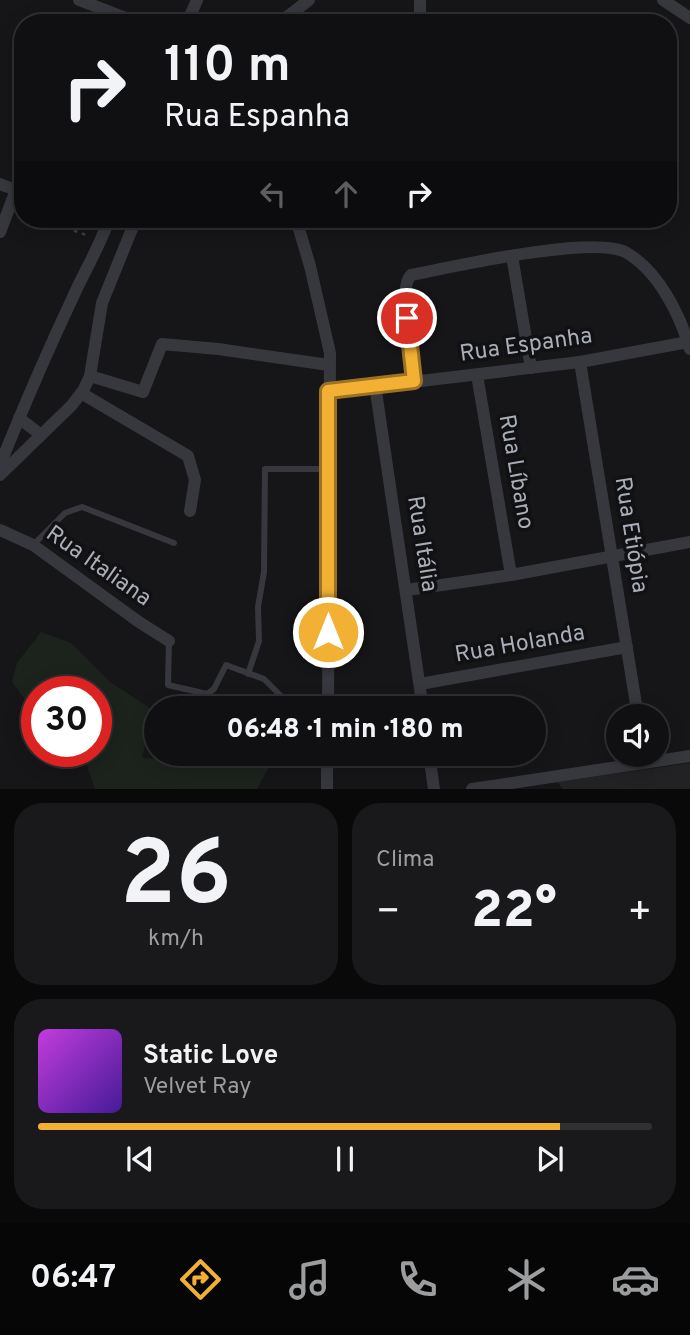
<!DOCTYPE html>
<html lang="pt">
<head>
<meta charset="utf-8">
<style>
	:root { --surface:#101012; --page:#19191b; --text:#f1f3f6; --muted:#9c9d9f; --line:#303032; --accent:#f2b134 }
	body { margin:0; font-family:Overpass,sans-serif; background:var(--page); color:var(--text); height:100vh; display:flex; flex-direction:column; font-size:26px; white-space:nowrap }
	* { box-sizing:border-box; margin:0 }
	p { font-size:23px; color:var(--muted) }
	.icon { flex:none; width:38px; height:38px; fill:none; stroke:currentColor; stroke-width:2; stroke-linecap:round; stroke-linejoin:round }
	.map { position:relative; height:789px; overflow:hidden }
	.side { display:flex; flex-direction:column; gap:14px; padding:14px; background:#09090a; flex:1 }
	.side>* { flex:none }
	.guide { position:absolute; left:14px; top:14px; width:663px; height:214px; border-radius:28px; box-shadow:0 4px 18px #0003,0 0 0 2px var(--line); background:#101012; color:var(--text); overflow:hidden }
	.controls { position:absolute; left:606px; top:704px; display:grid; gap:14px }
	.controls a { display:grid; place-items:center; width:63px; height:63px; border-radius:50%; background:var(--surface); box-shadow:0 4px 18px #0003,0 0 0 2px var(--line); font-size:35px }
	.speed { position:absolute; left:21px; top:676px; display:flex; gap:14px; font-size:35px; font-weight:700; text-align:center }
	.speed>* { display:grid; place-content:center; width:91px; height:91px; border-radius:50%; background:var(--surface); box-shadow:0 4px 18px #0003,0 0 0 2px var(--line); line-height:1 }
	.speed .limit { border:10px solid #d22; background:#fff; color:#111 }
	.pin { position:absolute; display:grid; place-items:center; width:60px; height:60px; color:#fff; margin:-30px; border:4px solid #fff; border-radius:50%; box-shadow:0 2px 7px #0007 }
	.me { position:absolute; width:77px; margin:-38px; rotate:0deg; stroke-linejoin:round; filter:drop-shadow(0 0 5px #0008) }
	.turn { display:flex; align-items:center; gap:24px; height:147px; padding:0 35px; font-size:32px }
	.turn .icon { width:91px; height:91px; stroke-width:2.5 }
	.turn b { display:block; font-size:49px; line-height:60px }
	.lanes { display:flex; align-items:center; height:66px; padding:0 35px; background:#0003; justify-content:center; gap:35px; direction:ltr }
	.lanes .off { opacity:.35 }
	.big { font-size:52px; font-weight:800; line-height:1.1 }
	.side .card { flex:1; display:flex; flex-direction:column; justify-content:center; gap:10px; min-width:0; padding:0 24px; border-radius:28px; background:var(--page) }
	.side .dial { align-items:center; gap:0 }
	.dial b { font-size:91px; line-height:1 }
	.song { display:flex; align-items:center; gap:21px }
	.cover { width:84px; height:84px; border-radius:10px; background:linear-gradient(135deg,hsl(290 70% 55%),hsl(260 70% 35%)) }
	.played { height:7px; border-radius:4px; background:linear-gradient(90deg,var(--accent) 85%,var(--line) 85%) }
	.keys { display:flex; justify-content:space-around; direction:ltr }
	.heat { display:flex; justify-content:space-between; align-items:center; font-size:38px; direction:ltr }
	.side .tiles { flex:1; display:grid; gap:14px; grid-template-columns:1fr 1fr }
	.card:last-child { grid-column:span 2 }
	.trip { position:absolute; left:144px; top:696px; width:402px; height:70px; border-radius:35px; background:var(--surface); box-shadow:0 4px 18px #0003,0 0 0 2px var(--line); font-weight:800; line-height:70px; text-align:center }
	.dock { display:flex; height:112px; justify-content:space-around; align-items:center; background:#060607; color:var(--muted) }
	.dock .icon { width:49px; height:49px }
	.dock .on { color:var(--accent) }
	.dock b { font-size:32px; color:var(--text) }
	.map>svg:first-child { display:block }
</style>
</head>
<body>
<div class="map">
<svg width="690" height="789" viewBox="0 0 690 789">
	<rect width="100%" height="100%" fill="#161618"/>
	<polygon fill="#222225" points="690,763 690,789 563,789 557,782"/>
	<polygon fill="#1c231d" points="41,632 71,643 110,682 153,710 142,758 160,759 182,754 203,758 217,754 261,754 269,767 257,789 95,789 85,760 71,751 96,751 96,691 37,691 37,716 12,682 17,663"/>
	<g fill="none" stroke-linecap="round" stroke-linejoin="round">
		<polyline stroke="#3d3f44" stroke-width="2.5" stroke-dasharray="3.5 5" stroke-linecap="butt" points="42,219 89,236"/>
		<g stroke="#37383d" stroke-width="6">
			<polyline points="33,545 65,513 82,507 174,543"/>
			<polyline points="169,641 168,685 207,694 214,689 226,665 264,679 289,704 328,704"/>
			<polyline points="248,674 259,641 258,607 264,572 265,469 328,469"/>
		</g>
		<g stroke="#37383d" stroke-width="12">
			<polyline points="79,0 139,23"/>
			<polyline points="420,0 420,23"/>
			<polyline points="663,0 690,18"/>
			<polyline points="187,23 197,0"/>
			<polyline points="279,23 309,0"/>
			<polyline points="0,184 16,190 0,232"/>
			<polyline points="296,219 310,266 330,353 328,709"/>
			<polyline points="512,256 531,368"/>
			<polyline points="580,362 638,716"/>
			<polyline points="477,375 511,575"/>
			<polyline points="90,376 143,392 162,344 218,349 329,365"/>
			<path d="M414,381c-3,-22 -17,-92 -3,-106 41,-8 185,-41 216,-22 32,19 53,62 63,96"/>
			<polyline points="375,385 423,709"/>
			<polyline points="328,392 580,362 688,342"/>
			<polyline points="81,393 188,456 195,480 190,511"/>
			<polyline points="19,418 41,435"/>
			<path d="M0,465c23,-57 47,-113 73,-168 12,-27 27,-51 36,-78"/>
			<polyline points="0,475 71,406 83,391 90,376 102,303 136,219"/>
			<polyline points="0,530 33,545 139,622 169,641"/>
			<polyline points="407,590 511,575 690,542"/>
			<polyline points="420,684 627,647"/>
			<polyline points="429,754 434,789"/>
			<polyline points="327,789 327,754"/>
			<polyline points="472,789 690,756"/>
		</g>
	</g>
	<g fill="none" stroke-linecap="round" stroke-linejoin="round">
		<defs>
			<polyline id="route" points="328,632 328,391 414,381 407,318"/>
		</defs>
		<use href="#route" stroke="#9d7322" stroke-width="18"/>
		<use href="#route" stroke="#f2b134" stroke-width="12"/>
	</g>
	<g text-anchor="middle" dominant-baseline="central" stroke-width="7" stroke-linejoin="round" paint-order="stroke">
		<g font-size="23" fill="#a8adb8" stroke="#111113">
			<text transform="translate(526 346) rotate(-8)">Rua Espanha</text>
			<text transform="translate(515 472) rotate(80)">Rua Líbano</text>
			<text transform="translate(630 535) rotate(81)">Rua Etiópia</text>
			<text transform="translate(421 544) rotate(81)">Rua Itália</text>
			<text transform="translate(98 567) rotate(35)">Rua Italiana</text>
			<text transform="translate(520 645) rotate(-10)">Rua Holanda</text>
		</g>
	</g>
</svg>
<div class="controls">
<a><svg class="icon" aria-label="sound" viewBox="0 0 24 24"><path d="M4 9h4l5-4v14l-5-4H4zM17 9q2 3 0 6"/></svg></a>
</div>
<div class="speed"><div class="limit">30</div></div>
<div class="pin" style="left:407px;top:318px;background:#d93025"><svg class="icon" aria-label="arrive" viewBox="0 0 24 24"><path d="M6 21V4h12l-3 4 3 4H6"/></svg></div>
<svg class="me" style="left:328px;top:632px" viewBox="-20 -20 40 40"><circle r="17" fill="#f2b134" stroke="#fff" stroke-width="3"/><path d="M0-11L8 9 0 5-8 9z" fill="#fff"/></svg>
<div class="trip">06:48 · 1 min · 180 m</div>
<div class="guide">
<div class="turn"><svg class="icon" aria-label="right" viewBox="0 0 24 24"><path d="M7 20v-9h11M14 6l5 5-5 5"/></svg><div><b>110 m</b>Rua Espanha</div></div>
<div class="lanes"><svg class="icon off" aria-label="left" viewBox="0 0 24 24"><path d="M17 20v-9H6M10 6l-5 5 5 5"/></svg><svg class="icon off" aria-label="ahead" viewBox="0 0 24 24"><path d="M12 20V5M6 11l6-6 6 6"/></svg><svg class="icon" aria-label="right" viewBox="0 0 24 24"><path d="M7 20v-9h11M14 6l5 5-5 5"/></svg></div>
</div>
</div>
<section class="side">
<div class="tiles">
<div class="card dial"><b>26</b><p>km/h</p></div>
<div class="card"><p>Clima</p>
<div class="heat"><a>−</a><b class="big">22°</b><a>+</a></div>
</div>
<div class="card">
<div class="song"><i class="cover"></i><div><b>Static Love</b><p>Velvet Ray</p></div></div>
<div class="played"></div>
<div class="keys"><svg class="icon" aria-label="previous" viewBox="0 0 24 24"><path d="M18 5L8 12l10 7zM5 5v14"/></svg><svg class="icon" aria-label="pause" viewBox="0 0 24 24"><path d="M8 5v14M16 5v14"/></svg><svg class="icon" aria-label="next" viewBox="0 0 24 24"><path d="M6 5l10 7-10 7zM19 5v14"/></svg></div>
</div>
</div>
</section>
<nav class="dock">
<b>06:47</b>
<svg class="icon on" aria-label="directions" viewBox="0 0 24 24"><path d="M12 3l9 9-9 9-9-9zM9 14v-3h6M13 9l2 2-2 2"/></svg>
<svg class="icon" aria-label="music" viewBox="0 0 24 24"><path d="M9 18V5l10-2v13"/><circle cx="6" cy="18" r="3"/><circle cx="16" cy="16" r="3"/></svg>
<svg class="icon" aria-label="phone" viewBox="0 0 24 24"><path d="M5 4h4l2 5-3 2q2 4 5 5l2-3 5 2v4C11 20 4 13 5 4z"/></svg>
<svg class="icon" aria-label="climate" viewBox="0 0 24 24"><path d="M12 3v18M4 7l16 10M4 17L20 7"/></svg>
<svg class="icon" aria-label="car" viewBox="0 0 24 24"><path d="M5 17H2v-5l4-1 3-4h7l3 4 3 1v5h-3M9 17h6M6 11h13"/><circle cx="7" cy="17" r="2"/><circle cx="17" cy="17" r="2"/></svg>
</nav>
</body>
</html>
